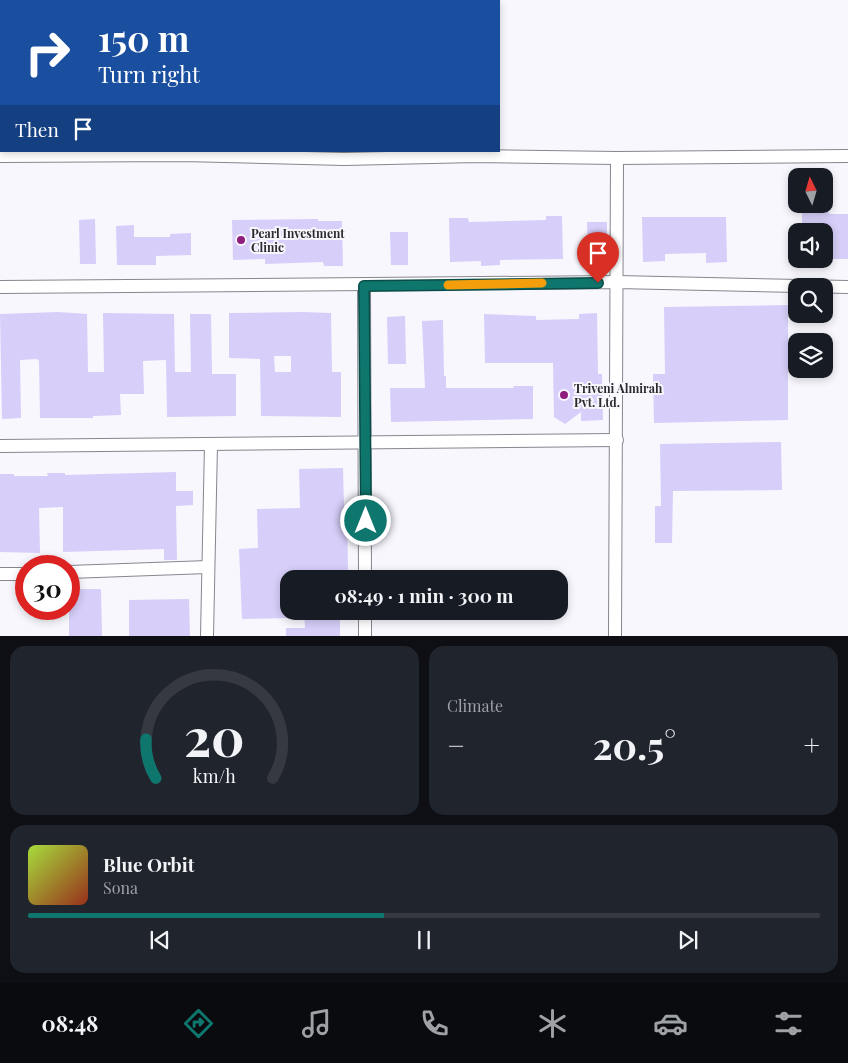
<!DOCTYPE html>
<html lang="en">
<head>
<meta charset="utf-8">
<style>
	:root { --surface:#171b24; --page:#20242c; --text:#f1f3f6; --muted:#9ea1a6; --line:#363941; --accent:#0f766e }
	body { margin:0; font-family:"Playfair Display",serif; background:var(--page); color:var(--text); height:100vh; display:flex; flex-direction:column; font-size:19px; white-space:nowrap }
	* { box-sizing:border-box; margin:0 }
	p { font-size:16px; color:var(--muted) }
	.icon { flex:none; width:28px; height:28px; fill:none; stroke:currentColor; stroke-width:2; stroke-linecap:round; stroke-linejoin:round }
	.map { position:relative; height:636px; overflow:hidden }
	.details { display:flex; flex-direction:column; gap:10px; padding:10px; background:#0d0f14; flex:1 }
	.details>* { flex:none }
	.guide { position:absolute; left:0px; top:0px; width:500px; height:152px; box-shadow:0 2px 8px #0003; background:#1a4fa0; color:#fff; overflow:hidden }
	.needle { width:32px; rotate:355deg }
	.buttons { position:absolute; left:788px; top:168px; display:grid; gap:10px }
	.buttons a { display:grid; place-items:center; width:45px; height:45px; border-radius:10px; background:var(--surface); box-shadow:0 2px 8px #0003; font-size:25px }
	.speed { position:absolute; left:15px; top:555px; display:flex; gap:10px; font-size:25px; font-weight:700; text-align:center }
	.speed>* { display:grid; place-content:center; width:65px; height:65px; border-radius:50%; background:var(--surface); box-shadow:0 2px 8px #0003; line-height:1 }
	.speed .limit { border:8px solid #d22; background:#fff; color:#111 }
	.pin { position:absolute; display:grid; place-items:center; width:42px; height:42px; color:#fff; margin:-51px -21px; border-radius:50% 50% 50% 0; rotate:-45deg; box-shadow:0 0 5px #0007 }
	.pin .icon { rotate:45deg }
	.me { position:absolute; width:55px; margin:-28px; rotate:0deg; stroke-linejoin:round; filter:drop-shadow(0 0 4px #0008) }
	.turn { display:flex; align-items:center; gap:18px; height:105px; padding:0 15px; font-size:22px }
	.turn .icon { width:65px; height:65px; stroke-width:2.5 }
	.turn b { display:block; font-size:35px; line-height:42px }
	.then { display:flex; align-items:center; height:48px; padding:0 15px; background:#0003; gap:10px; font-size:19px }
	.big { font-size:38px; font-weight:700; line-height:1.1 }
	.details .tile { flex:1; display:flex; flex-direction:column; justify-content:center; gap:8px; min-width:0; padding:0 18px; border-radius:15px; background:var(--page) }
	.details .dial { align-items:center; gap:0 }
	.dial svg { height:130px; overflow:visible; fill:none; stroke:var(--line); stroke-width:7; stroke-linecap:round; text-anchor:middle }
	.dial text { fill:var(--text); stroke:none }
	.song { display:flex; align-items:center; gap:15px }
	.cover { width:60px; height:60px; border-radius:8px; background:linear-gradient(135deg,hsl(80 70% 55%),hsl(10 70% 35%)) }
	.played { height:5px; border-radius:2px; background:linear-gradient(90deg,var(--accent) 45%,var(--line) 45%) }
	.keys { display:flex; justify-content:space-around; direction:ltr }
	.heat { display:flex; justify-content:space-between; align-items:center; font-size:28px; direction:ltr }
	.details .tiles { flex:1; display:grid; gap:10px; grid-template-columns:1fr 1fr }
	.tile:last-child { grid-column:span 2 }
	.trip { position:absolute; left:280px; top:570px; width:288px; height:50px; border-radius:15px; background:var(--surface); box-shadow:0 2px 8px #0003; font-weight:700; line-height:50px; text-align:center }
	.menu { display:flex; height:80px; justify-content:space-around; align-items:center; background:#090b0e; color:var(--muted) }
	.menu .icon { width:35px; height:35px }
	.menu .on { color:var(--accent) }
	.menu b { font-size:22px; color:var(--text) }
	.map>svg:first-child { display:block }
</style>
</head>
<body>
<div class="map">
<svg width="848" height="636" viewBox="0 0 848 636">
	<rect width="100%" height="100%" fill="#f8f7fe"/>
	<g fill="#d7cef9" fill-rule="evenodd">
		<polygon points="802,209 828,209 829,214 848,214 848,259 824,259 824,231 802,231"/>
		<polygon points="546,216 562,216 563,259 500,260 500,265 481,266 481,261 450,262 449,218 468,218 469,222 546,220"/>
		<polygon points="642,217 726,217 727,262 706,263 706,253 665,254 665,261 643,262"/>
		<polygon points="95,219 96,264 80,264 79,220"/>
		<polygon points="318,219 318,221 342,221 343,266 324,266 323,262 265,264 265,259 233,260 232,220"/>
		<polygon points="587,222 607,222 607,261 588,262"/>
		<polygon points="134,225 134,237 170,237 170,234 191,233 191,255 156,256 156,265 117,265 116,226"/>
		<polygon points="390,232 408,232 408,265 391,265"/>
		<polygon points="788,305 788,420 654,423 653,374 665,374 664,307"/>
		<polygon points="58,312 87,314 88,372 104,372 103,313 174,314 175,372 191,372 190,314 211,314 212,374 236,374 236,416 167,417 166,360 143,361 144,394 120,394 121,415 93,416 93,418 40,418 39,361 37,359 20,360 21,418 2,419 0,314"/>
		<path d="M303,312l28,1 1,59h9v45l-80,-1 -1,-57 -31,-1v-45zM274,356h17v16h-16z"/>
		<polygon points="597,313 598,374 602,374 603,420 581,421 581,412 565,424 554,417 553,363 485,363 484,314 536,316 536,320 579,319 579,314"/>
		<polygon points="405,316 406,364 388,364 387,317"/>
		<polygon points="443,320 444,376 446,376 446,388 514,388 513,386 533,386 533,419 391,422 390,388 425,388 422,321"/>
		<polygon points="781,442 782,490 673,491 672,543 655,543 655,506 661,506 660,444"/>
		<polygon points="343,468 344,507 347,506 348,574 287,575 288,618 242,619 239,549 258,548 257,509 300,508 299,469"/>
		<polygon points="176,472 176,491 193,491 193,505 176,506 177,560 164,560 164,549 63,552 63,507 39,508 40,553 0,552 0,474 14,474 14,476 48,476 47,473 65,473 65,475"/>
		<polygon points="69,589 101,589 102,636 69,636"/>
		<polygon points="189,599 190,636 129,636 129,600"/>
		<polygon points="304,611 340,611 340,636 286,636 286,628 305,628"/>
	</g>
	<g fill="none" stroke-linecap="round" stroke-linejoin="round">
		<defs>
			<g id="minor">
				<polyline points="0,156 183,155 344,159 476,156 617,158 848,156"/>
				<polyline points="364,286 365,579"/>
				<polyline points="0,287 617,282 848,287"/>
				<polyline points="0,446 617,440"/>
				<polyline points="69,572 208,567"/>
				<polyline points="0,574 26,574"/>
				<polyline points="207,636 211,444"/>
				<polyline points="365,636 365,611"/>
				<polyline points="615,636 617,158"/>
			</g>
		</defs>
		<use href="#minor" stroke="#87858e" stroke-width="14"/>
		<use href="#minor" stroke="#fff" stroke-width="12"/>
	</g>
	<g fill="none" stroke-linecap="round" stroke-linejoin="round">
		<defs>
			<polyline id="route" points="366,521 364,286 598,283"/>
		</defs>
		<use href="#route" stroke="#0a4d48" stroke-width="12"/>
		<use href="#route" stroke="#0f766e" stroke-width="9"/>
		<polyline stroke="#f59e0b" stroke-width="9" points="448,285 542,283"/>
	</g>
	<g fill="#8f1d7e" stroke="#f8f7fe" stroke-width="2">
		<circle cx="241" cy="240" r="5"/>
		<circle cx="564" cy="395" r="5"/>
	</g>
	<g text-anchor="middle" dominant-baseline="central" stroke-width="4" stroke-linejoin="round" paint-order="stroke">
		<g font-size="12" font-weight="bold" fill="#2b2a2e" stroke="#f8f7fe" text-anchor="start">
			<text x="251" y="233">Pearl Investment<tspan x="251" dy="14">Clinic</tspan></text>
			<text x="574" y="388">Triveni Almirah<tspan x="574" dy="14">Pvt. Ltd.</tspan></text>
		</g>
	</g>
</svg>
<div class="buttons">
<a><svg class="needle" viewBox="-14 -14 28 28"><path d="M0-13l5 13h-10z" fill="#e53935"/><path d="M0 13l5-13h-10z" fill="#9ea1a6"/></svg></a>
<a><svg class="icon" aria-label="sound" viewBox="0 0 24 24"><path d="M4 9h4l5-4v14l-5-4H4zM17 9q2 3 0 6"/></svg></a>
<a><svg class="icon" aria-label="search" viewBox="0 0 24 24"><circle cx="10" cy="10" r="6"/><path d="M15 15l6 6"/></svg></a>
<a><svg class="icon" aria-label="layers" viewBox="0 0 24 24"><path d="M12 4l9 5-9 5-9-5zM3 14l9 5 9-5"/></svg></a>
</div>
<div class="speed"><div class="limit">30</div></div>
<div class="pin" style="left:598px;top:283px;background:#d93025"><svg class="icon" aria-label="arrive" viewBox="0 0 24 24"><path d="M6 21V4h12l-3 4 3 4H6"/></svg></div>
<svg class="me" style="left:366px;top:521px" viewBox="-20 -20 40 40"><circle r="17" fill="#0f766e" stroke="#fff" stroke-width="3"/><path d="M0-11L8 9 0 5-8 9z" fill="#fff"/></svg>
<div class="trip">08:49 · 1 min · 300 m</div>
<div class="guide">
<div class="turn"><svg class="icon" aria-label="right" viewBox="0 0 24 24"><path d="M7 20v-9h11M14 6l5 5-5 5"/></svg><div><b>150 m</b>Turn right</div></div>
<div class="then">Then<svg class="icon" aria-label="arrive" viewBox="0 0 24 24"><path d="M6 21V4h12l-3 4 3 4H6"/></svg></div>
</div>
</div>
<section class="details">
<div class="tiles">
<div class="tile dial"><svg viewBox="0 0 100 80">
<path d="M14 69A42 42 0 1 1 86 69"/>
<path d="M14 69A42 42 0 0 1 8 45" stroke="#0f766e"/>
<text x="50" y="56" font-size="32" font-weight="700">20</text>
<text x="50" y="72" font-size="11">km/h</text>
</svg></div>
<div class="tile"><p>Climate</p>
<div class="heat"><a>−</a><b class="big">20.5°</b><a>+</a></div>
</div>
<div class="tile">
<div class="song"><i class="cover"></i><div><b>Blue Orbit</b><p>Sona</p></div></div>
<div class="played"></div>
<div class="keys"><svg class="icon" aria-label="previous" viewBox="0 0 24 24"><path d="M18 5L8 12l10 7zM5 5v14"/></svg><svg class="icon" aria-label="pause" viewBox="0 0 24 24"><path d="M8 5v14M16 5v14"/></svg><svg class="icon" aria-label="next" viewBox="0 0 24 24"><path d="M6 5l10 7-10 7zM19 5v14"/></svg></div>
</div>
</div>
</section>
<nav class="menu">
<b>08:48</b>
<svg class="icon on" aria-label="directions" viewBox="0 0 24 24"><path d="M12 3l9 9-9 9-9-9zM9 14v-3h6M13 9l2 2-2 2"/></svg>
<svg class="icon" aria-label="music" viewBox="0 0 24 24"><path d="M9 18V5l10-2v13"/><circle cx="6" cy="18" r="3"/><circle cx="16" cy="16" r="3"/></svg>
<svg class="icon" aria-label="phone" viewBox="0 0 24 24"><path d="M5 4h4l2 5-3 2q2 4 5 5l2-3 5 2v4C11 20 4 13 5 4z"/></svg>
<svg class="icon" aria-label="climate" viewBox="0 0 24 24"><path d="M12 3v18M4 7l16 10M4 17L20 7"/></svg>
<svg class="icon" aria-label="car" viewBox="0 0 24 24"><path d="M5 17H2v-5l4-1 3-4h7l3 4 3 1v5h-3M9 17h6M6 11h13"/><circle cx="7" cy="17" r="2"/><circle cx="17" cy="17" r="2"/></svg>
<svg class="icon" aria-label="filters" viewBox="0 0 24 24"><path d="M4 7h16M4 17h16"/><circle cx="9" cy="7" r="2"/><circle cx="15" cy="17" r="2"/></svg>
</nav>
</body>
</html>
